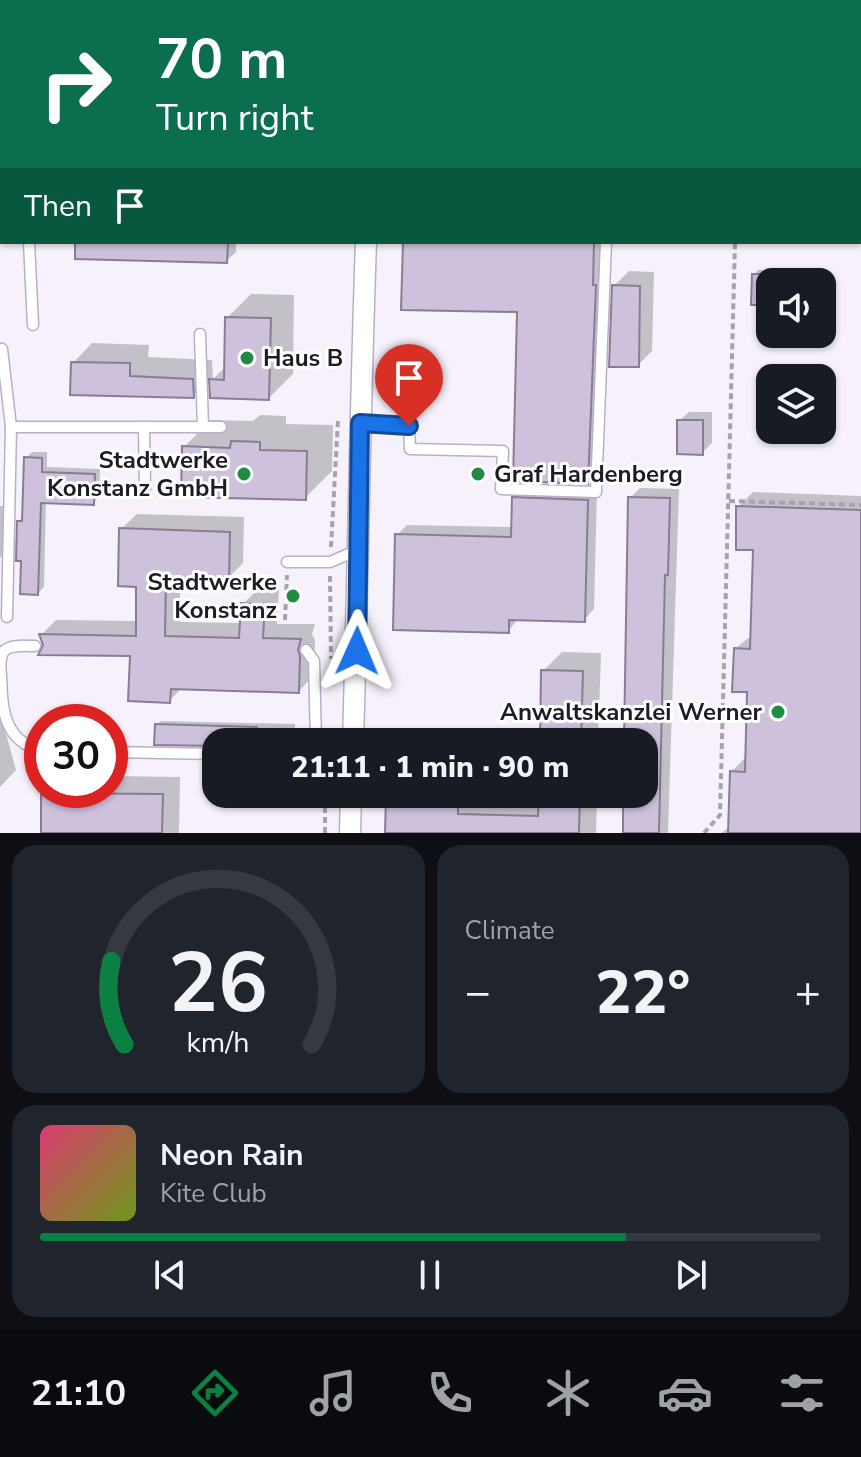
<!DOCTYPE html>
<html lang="en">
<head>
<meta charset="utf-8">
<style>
	:root { --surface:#171b24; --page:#20242c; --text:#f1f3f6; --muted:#9ea1a6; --line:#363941; --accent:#0b8043 }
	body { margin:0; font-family:"Nunito Sans",sans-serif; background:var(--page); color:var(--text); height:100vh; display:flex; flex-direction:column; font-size:30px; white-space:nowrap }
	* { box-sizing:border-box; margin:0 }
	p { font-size:26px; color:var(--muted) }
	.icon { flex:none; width:44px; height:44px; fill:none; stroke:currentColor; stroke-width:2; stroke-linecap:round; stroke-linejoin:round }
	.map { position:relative; height:833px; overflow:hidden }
	.panel { display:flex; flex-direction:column; gap:12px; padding:12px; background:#0d0f14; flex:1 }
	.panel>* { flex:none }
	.top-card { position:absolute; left:0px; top:0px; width:862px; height:244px; box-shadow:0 2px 6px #0004; background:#0b6e4f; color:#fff; overflow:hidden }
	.controls { position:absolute; left:756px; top:268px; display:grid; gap:16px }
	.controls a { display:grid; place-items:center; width:80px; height:80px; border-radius:16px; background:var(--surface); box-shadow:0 2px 6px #0004; font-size:40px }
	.speed { position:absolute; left:24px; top:704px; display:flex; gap:16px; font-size:40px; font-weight:700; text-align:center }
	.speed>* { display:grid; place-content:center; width:104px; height:104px; border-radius:50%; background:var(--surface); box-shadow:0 2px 6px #0004; line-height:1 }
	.speed .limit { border:12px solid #d22; background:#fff; color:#111 }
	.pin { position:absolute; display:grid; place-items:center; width:68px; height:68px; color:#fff; margin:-82px -34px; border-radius:50% 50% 50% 0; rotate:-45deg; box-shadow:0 0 8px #0007 }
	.pin .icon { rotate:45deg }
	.me { position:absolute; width:88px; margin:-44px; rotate:1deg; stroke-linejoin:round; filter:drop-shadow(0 0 6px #0008) }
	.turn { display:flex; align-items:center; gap:28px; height:168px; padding:0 24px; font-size:36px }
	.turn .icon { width:104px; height:104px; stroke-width:2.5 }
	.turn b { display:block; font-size:56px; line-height:68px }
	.then { display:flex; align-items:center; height:76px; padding:0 24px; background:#0003; gap:16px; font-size:30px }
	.big { font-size:60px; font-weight:800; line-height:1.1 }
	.panel .card { flex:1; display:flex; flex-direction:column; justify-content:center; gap:12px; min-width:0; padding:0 28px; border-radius:24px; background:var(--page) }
	.panel .dial { align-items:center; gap:0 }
	.dial svg { height:208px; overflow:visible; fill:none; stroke:var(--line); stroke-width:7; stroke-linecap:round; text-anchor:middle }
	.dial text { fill:var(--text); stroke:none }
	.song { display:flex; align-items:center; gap:24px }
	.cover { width:96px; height:96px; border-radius:12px; background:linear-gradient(135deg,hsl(340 70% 55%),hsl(80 70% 35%)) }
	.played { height:8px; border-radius:4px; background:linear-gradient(90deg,var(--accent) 75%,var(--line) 75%) }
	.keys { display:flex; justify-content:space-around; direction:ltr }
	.heat { display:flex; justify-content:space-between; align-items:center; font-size:44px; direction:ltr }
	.panel .tiles { flex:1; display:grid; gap:12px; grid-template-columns:1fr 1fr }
	.card:last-child { grid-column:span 2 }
	.trip { position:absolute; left:202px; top:728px; width:456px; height:80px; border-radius:24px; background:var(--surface); box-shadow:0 2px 6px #0004; font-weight:800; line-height:80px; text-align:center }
	.tab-bar { display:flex; height:128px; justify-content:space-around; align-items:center; background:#090b0e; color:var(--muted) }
	.tab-bar .icon { width:56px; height:56px }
	.tab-bar .current { color:var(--accent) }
	.tab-bar b { font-size:36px; color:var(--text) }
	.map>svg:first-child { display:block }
</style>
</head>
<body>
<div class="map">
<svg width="861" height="833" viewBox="0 0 861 833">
	<rect width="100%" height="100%" fill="#f6f1fb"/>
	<g fill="#0003">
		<polygon points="83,0 242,0 83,2"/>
		<polygon points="408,0 453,0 408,2"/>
		<polygon points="510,0 542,0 542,2 511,2"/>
		<polygon points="617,0 645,1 645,2 616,2"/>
		<polygon points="779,0 861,0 861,70 860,2"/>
		<rect x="860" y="148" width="1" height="55"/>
		<polygon points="77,242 236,242 236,252 226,261"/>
		<polygon points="405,242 607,242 601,468 587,482 519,310"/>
		<polygon points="758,270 802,271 801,282 770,282 770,303 754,275"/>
		<polygon points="629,271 654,272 652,351 638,365 614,286"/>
		<polygon points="251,294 294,295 293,374 269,398 212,396 211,378 193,396 73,363 92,343 149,345 148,357 212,360 213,379 226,366 227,318"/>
		<polygon points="689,412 712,412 712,443 702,453 679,421"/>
		<polygon points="260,415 286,416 286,424 333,425 332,471 305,498 184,447 211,420 253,421"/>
		<polygon points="32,452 47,452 47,467 100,469 99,497 93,503 46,501 44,587 38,593 23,559 19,522 24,516 26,458"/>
		<polygon points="524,488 597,490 594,609 584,620 519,618 508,631 397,535 407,525 513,527 514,498"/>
		<polygon points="640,488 679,489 668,833 624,833 625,794 644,794 644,742 626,742 630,498"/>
		<polygon points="753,492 861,496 861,833 721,833 730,827 731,772 746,757 750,690 735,649 752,635 755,549 738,507"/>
		<polygon points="0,506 15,507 14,544 0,558"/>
		<polygon points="137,514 244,517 243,563 228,578 180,577 180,622 242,623 243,604 258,589 279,590 277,624 315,624 312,634 315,640 314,675 299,691 183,687 169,701 132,654 45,645 41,635 56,620 138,621 138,585 121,529"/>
		<polygon points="562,652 601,653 598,742 542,742 543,671"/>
		<polygon points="0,712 16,770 0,787"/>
		<polygon points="161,721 295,724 295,742 216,742 216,745 157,725"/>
		<polygon points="408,735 477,737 477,742 401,742"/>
		<polygon points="110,776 180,777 179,833 43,833 43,794 47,790 110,790"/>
		<polygon points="388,794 476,794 541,798 541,794 597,794 596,833 387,833"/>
	</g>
	<g fill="#cdc1db" stroke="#897d95" stroke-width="2">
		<polygon points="75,242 228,242 227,263 75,259"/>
		<polygon points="403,242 594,242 593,285 596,285 588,484 513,481 517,312 401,310"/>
		<polygon points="752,274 770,274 770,305 751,305"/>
		<polygon points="612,285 640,286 639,367 609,367"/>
		<polygon points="225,317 271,318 269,400 210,398 209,379 224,380"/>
		<polygon points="71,362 130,363 130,376 193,379 194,398 70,395"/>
		<polygon points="677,420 703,420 703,455 677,454"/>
		<polygon points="231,441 260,442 260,450 307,451 306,500 181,497 182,446 230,448"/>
		<polygon points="24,457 42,458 42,472 95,474 94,505 41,503 38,595 20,594 21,561 16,561 17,521 22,521"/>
		<polygon points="512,497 588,500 585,622 509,620 509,633 393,630 395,534 511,537"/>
		<polygon points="628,497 670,498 668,575 665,575 659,833 623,833 623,794 644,794 644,742 624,742"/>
		<polygon points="736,506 861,510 861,833 728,833 730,771 745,772 747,692 732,692 734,648 750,649 753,550 736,550"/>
		<polygon points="119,528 230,532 229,580 166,579 165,636 239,638 241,603 265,605 263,638 301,639 298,650 300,656 299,693 171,689 170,703 128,701 130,656 38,655 43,645 39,634 136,636 136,587 118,586"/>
		<polygon points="541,670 583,671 581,742 540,742"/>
		<polygon points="155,724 257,727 257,742 216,742 216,746 154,745"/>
		<polygon points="41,793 163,794 162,833 41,833"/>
		<polygon points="386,794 458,794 458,814 538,816 539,794 580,794 579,833 385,833"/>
	</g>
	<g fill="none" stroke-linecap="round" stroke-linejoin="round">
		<defs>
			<g id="lane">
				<polyline points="18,0 18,2"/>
				<polyline points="708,0 708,2"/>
				<polyline points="29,242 33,325"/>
				<polyline points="200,334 203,427"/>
				<polyline points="2,349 11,427 7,617"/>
				<polyline points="360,423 409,426 410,449 503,451 501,489 596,492 606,242"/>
				<polyline points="11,427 221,427"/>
				<polyline points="144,427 145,489"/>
				<polyline points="287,562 330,562 358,550"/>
				<path d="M35,646c-9,0 -24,-2 -31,5 -4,6 -4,16 -3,24 1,33 2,66 41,76"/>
				<polyline points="306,650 314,661 316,742"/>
				<polyline points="110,752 216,754"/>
			</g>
			<g id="street">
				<polyline points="370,2 370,0"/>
				<polyline points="661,2 661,0"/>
				<polyline points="860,122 861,122"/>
				<path d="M353,742c5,-167 7,-333 13,-500"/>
				<polyline points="350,833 351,794"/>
			</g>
		</defs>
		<use href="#lane" stroke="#bbafc8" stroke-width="13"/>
		<use href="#street" stroke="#bbafc8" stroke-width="23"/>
		<g stroke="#a7a2ac" stroke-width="4" stroke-dasharray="6 4" stroke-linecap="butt">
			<polyline points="860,95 861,95"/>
			<polyline points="729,501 861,505"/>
			<polyline points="331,547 338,420"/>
			<polyline points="330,576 331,659"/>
			<polyline points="285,620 287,575"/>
			<polyline points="325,833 325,794"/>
			<polyline points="704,833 720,815 735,242"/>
		</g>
		<use href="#lane" stroke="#fff" stroke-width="10"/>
		<use href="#street" stroke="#fff" stroke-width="20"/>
	</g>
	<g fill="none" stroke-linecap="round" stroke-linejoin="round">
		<defs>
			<polyline id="route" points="357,651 360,423 409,426"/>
		</defs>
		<use href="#route" stroke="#114b97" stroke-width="20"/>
		<use href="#route" stroke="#1a73e8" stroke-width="14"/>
	</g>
	<g fill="#208c43" stroke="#fff" stroke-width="3">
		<circle cx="247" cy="358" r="8"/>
		<circle cx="244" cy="474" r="8"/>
		<circle cx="478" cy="474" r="8"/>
		<circle cx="293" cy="596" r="8"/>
		<circle cx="778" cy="712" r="8"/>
	</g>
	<g text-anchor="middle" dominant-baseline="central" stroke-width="6" stroke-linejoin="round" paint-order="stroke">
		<g font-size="24" font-weight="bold" fill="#1f1b24" stroke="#fff" text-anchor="end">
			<text x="263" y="358" text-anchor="start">Haus B</text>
			<text x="228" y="460">Stadtwerke<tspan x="228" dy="28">Konstanz GmbH</tspan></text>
			<text x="494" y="474" text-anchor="start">Graf Hardenberg</text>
			<text x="277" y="582">Stadtwerke<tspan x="277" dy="28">Konstanz</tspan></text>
			<text x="762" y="712">Anwaltskanzlei Werner</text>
		</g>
	</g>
</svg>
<div class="controls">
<a><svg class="icon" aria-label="sound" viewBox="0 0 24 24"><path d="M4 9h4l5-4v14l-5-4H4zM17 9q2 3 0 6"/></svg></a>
<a><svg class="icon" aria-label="layers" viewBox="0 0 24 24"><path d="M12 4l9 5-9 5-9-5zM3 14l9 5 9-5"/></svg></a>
</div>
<div class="speed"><div class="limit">30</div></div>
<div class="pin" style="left:409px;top:426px;background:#d93025"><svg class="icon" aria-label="arrive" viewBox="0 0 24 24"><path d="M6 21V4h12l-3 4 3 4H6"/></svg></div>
<svg class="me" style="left:357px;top:651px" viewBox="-20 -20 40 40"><path d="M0-17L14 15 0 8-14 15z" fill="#1a73e8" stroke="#fff" stroke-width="4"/></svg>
<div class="trip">21:11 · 1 min · 90 m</div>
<div class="top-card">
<div class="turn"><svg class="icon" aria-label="right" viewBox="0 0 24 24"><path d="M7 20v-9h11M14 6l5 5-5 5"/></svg><div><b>70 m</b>Turn right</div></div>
<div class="then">Then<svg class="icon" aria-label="arrive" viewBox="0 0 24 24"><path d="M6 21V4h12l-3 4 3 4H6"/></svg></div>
</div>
</div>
<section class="panel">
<div class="tiles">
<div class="card dial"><svg viewBox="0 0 100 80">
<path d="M14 69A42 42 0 1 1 86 69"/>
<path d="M14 69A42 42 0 0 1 9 37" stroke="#0b8043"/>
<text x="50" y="56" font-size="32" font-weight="700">26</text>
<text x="50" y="72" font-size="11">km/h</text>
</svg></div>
<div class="card"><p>Climate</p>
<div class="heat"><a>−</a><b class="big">22°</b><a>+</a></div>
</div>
<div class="card">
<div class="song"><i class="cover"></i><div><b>Neon Rain</b><p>Kite Club</p></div></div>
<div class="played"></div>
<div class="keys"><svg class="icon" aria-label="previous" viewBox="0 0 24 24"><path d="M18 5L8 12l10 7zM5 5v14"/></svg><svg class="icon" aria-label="pause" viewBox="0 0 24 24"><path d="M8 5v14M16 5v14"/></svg><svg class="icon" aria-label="next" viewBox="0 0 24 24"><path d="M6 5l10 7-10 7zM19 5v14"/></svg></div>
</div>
</div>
</section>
<nav class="tab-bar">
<b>21:10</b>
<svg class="icon current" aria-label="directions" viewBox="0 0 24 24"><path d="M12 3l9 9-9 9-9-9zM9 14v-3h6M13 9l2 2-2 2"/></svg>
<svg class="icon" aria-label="music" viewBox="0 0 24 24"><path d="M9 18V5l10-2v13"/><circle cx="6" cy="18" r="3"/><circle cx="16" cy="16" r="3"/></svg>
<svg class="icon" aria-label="phone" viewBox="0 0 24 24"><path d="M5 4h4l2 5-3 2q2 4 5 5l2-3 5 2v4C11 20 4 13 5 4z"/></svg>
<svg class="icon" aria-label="climate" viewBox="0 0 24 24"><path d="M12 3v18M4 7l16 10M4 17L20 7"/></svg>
<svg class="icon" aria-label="car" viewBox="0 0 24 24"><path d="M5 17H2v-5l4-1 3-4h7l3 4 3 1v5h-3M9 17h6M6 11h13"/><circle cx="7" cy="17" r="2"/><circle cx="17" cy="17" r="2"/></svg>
<svg class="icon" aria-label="filters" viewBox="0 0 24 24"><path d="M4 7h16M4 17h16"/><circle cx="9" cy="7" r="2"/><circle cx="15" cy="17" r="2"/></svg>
</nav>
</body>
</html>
